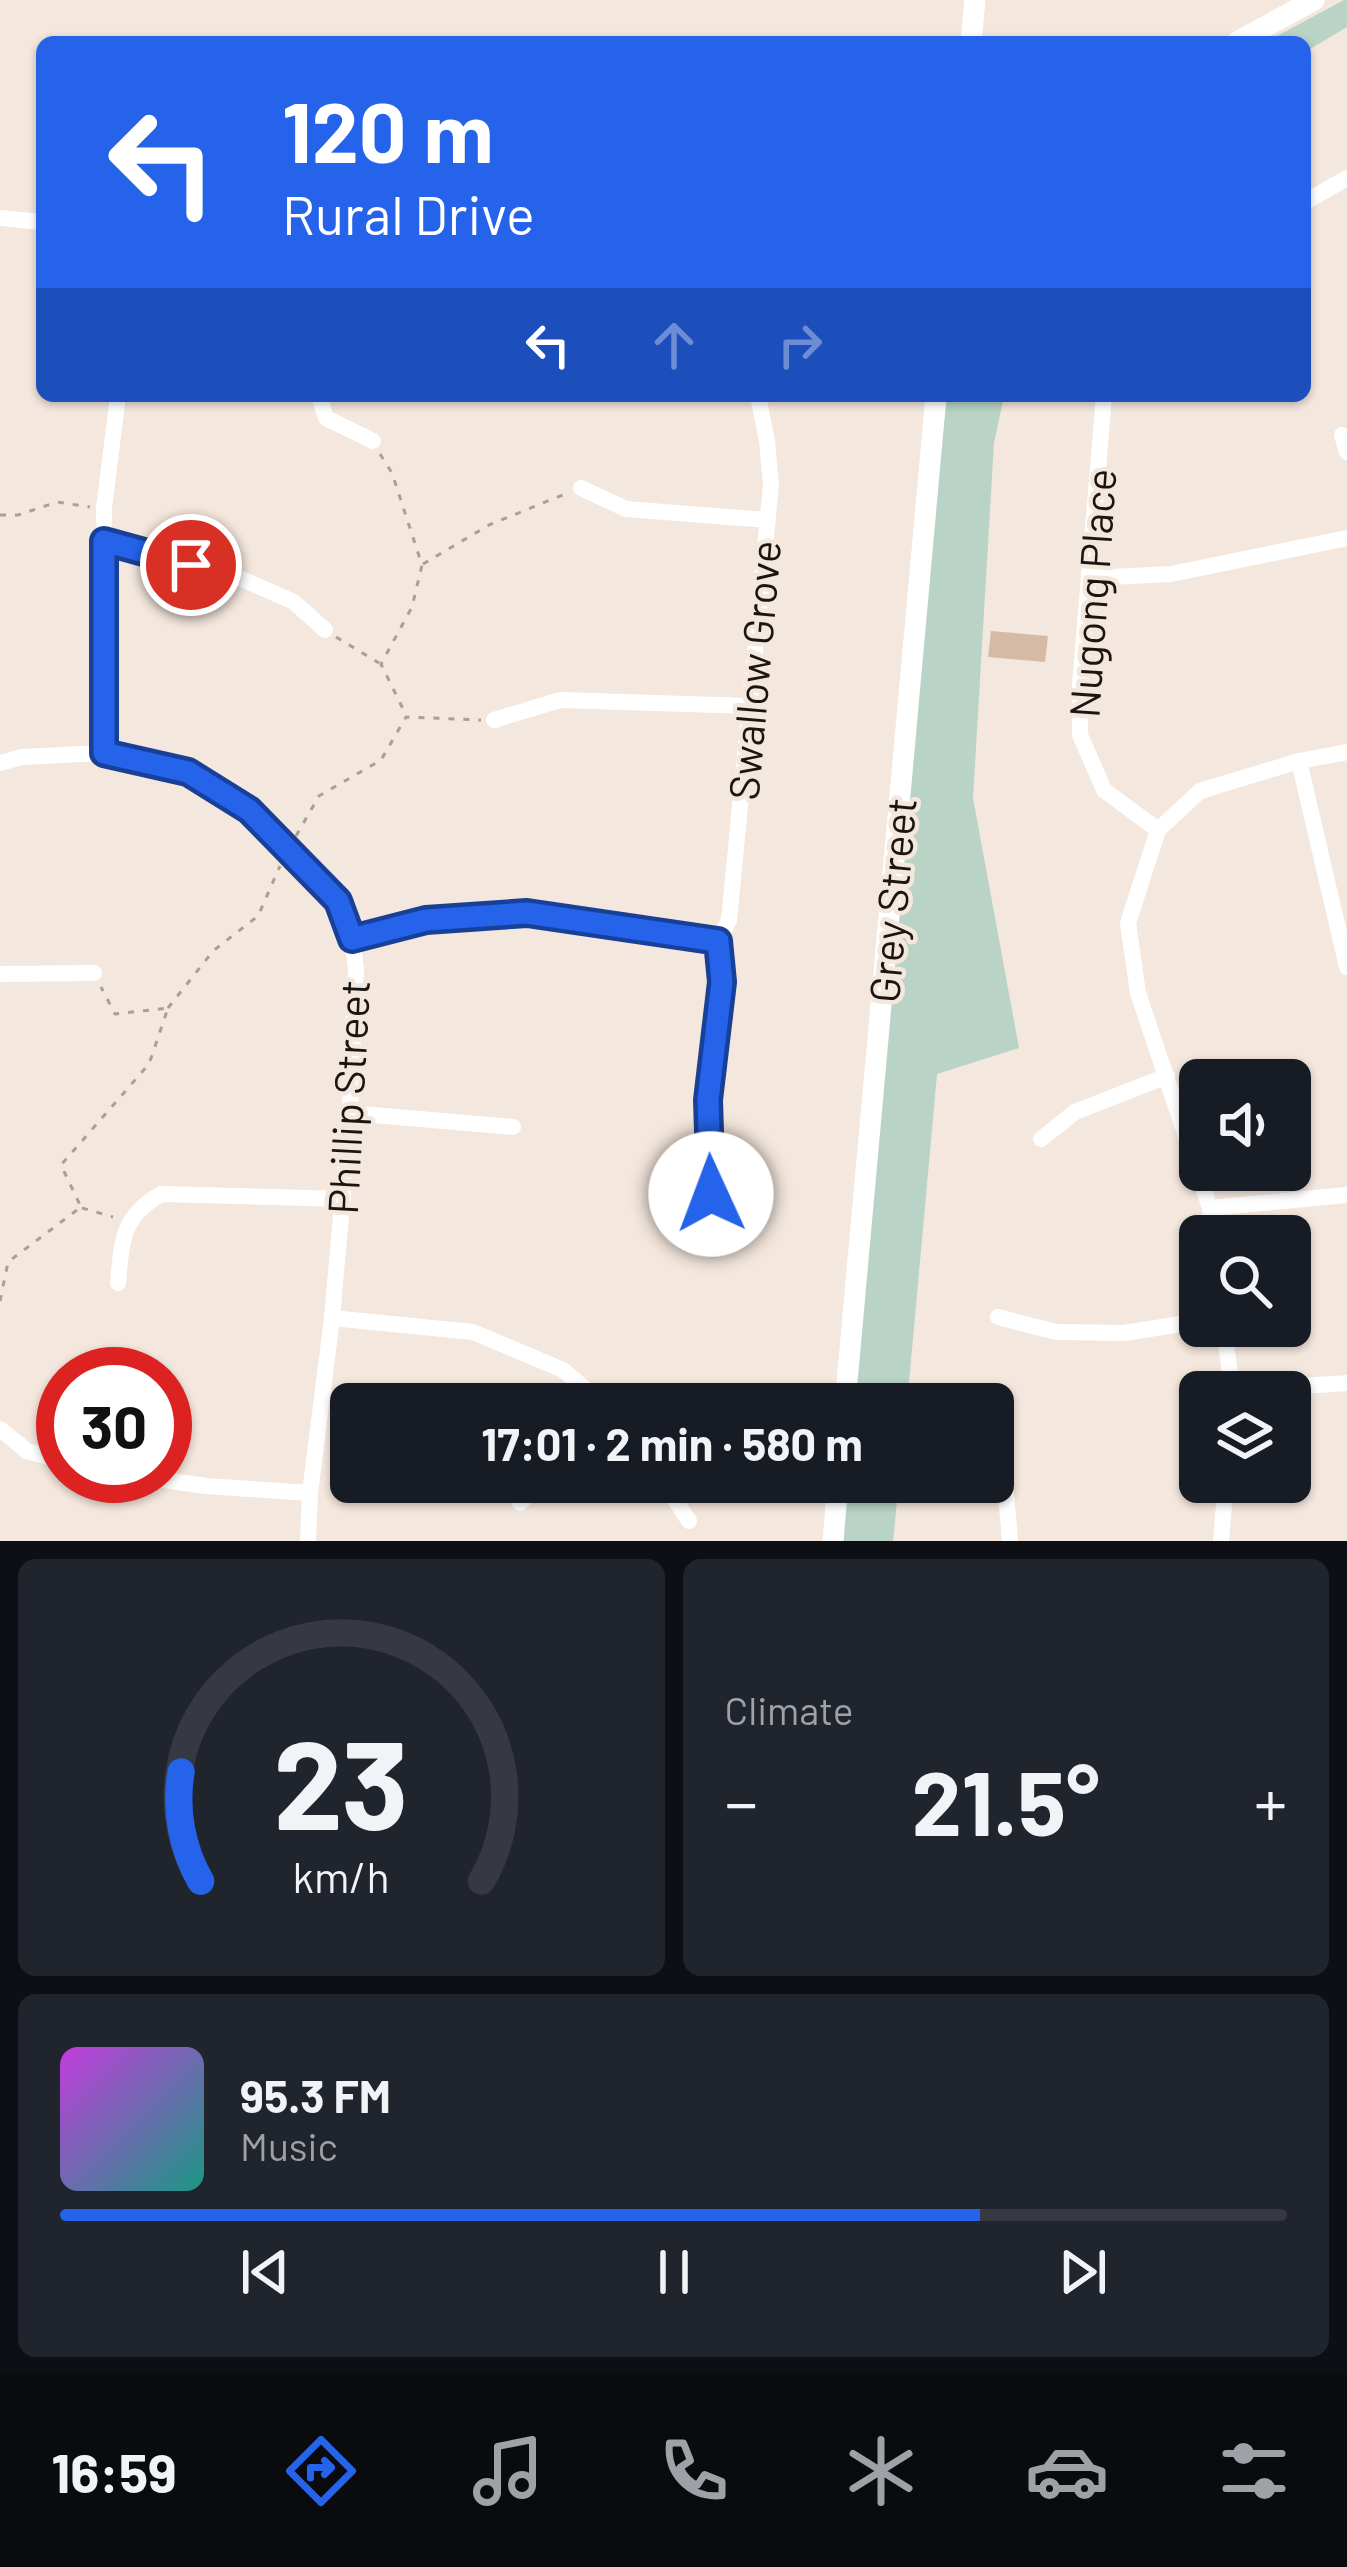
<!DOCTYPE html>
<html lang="en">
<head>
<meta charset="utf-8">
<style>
	:root { --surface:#171b24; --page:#20242c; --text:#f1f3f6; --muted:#9ea1a6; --line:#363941; --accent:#2563eb }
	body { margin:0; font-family:Barlow,sans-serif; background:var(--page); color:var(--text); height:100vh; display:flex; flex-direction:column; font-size:45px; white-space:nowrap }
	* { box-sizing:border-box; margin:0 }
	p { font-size:39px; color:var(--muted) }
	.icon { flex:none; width:66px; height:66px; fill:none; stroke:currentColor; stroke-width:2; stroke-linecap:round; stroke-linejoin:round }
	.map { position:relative; height:1541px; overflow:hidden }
	.sheet { display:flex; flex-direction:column; gap:18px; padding:18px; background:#0d0f14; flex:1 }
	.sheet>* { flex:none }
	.guide { position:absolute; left:36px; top:36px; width:1275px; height:366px; border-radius:18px; box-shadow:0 3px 9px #0004; background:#2563eb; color:#fff; overflow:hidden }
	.controls { position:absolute; left:1179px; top:1059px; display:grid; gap:24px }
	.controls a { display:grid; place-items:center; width:132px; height:132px; border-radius:18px; background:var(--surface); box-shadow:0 3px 9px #0004; font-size:60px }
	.speed { position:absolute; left:36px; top:1347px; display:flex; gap:24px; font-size:60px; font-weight:700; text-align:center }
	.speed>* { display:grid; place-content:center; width:156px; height:156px; border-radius:50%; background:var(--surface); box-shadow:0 3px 9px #0004; line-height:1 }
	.speed .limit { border:18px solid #d22; background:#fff; color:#111 }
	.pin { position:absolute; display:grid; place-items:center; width:102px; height:102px; color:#fff; margin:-51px; border:6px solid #fff; border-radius:50%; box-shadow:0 3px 12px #0007 }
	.me { position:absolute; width:132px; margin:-66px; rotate:358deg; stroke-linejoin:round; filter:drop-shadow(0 0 9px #0008) }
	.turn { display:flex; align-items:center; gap:42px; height:252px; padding:0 48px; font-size:54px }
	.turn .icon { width:156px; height:156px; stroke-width:2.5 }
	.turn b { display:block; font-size:84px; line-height:102px }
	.lanes { display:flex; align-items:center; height:114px; padding:0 48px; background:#0003; justify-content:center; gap:60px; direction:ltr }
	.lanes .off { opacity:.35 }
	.big { font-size:90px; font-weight:700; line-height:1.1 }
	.sheet .card { flex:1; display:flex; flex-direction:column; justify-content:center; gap:18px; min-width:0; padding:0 42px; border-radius:18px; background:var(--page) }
	.sheet .dial { align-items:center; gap:0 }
	.dial svg { height:312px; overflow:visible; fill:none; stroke:var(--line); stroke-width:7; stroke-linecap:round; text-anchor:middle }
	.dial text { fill:var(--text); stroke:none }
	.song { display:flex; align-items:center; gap:36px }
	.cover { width:144px; height:144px; border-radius:18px; background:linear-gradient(135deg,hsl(290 70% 55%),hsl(170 70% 35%)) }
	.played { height:12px; border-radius:6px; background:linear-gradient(90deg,var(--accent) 75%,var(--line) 75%) }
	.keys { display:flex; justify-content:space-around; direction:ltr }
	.heat { display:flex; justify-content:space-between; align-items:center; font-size:66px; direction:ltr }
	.sheet .tiles { flex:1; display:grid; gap:18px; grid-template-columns:1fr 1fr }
	.card:last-child { grid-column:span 2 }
	.trip { position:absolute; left:330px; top:1383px; width:684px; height:120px; border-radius:18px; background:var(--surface); box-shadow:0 3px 9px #0004; font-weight:700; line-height:120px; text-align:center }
	.menu { display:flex; height:192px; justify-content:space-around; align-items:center; background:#090b0e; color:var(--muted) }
	.menu .icon { width:84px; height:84px }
	.menu .current { color:var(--accent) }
	.menu b { font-size:54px; color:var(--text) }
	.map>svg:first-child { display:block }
</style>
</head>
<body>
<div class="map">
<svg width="1347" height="1541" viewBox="0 0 1347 1541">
	<rect width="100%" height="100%" fill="#f4e7dd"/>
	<g fill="#b9d3c6">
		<polygon points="1344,0 1347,0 1347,27 1305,52 1305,42 1266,42"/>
		<polygon points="947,396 1004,396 994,443 973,798 1019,1048 937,1074 907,1404 852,1404 927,570"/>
		<polygon points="845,1482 899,1482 893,1541 840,1541"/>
	</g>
	<polygon fill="#d5bba6" points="991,631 1048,636 1045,662 988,657"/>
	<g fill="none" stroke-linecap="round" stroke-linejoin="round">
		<g stroke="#aa9f98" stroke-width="3" stroke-dasharray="6 9" stroke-linecap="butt">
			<polyline points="380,454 392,473 422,565 412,607 381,664 406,715"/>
			<polyline points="0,515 18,515 57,502 90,507"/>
			<polyline points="423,564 489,525 565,494"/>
			<polyline points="336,637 379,663"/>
			<polyline points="296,836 319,796 381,760 406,717 481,720"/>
			<polyline points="168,1008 213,951 258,916 280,866"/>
			<polyline points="82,1208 113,1217"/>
			<polyline points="0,1301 8,1262 81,1207 61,1165 149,1064 168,1008 115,1014 101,987"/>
		</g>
		<g stroke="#fff" stroke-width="16">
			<polyline points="1305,202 1347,178"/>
			<polyline points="0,218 42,222"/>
			<polyline points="319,396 326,418 373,441"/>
			<polyline points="1104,396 1080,684 1080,735 1104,790 1158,830"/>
			<polyline points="1342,435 1347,452"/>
			<polyline points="581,488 626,509 766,520"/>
			<polyline points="104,541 235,576 294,602 325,630"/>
			<polyline points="1090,578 1171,574 1347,538"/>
			<polyline points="494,720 560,700 751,706"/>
			<polyline points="104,753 104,508 118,396"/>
			<polyline points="1299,761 1347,967"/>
			<polyline points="0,763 22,757 104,753 188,772 249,810 338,901 352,939 356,968 350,1113 332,1318 310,1493 308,1541"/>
			<polyline points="352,939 426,920 527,913 718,941"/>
			<polyline points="718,941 729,920 771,485 767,441 758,396"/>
			<polyline points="0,974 94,973"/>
			<polyline points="350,1113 513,1127"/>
			<polyline points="1041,1139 1075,1112 1167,1076"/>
			<polyline points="1210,1208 1347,1195"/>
			<polyline points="1213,1236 1210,1208 1138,993 1128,923 1158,830 1200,791 1299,761 1347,752"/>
			<polyline points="712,1240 708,1100 722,982 718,941"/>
			<path d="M118,1283c4,-42 3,-66 43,-89l182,5"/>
			<polyline points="998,1317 1056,1332 1124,1333 1200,1321"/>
			<polyline points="332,1318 473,1332 563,1370 603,1404"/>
			<polyline points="1224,1326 1232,1392"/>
			<polyline points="1232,1391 1347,1383"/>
			<polyline points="0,1429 27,1451 63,1461"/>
			<polyline points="135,1476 206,1486 310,1493"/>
			<polyline points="663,1482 689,1521"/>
			<polyline points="1006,1494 1010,1541"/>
			<polyline points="520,1503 540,1482"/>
			<polyline points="1221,1541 1226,1482"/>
		</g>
		<g stroke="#fff" stroke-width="21">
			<polyline points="971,42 975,0"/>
			<polyline points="1237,42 1314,0"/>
			<polyline points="845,1404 936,396"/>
			<polyline points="833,1541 838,1482"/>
		</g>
	</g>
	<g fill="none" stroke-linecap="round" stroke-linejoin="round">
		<defs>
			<polyline id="route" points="191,565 104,541 104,753 188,772 249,810 338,901 352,939 426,920 527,913 718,941 722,982 708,1100 711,1194"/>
		</defs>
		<use href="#route" stroke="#184099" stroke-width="30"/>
		<use href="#route" stroke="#2563eb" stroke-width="21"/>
	</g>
	<g text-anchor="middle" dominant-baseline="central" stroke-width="9" stroke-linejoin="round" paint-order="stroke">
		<g font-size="42" fill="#1a1512" stroke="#f4e7dd">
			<text transform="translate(1091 593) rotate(-86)">Nugong Place</text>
			<text transform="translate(753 670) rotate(-85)">Swallow Grove</text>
			<text transform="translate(891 900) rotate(-85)">Grey Street</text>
			<text transform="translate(347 1097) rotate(-87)">Phillip Street</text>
		</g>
	</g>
</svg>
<div class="controls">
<a><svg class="icon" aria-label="sound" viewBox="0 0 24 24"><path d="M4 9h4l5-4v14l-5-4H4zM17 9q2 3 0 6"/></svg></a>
<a><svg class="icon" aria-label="search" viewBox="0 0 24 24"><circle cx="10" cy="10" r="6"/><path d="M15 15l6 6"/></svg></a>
<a><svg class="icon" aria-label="layers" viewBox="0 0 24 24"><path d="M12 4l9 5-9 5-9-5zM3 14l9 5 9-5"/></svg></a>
</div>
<div class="speed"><div class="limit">30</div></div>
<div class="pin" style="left:191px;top:565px;background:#d93025"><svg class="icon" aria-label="arrive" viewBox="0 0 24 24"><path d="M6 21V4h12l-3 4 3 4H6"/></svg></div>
<svg class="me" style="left:711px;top:1194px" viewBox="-20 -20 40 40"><circle r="19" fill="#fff"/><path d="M0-13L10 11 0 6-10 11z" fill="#2563eb"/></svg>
<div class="trip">17:01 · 2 min · 580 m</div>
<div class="guide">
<div class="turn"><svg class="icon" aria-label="left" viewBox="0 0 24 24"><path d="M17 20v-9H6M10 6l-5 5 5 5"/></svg><div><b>120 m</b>Rural Drive</div></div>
<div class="lanes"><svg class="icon" aria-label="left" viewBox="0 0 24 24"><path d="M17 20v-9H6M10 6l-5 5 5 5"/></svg><svg class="icon off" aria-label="ahead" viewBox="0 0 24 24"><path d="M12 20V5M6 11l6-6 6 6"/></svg><svg class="icon off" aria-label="right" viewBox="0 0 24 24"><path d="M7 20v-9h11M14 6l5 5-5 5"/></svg></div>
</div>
</div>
<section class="sheet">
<div class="tiles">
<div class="card dial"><svg viewBox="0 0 100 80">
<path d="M14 69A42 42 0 1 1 86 69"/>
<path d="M14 69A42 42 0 0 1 9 41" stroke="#2563eb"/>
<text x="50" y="56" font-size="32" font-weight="700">23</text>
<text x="50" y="72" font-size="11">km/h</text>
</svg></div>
<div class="card"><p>Climate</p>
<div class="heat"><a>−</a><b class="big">21.5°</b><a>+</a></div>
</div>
<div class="card">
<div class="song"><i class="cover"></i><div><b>95.3 FM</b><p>Music</p></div></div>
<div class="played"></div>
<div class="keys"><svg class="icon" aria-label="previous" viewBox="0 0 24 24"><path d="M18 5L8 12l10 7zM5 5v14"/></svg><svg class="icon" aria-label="pause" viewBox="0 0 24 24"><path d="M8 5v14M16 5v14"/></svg><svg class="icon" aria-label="next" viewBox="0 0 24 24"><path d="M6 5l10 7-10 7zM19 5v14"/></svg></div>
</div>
</div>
</section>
<nav class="menu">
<b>16:59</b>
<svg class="icon current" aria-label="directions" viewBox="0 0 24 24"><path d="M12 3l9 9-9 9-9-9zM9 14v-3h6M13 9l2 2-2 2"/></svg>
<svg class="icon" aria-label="music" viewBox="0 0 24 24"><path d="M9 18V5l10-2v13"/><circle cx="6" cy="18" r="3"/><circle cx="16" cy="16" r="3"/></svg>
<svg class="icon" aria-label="phone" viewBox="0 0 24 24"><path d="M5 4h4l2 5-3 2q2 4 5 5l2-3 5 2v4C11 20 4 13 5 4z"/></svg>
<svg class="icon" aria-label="climate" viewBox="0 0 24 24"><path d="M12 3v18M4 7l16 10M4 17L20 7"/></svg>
<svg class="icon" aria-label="car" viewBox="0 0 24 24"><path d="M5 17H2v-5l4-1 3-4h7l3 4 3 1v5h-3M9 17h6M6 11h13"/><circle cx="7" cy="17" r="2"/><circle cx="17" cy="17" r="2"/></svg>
<svg class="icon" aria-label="filters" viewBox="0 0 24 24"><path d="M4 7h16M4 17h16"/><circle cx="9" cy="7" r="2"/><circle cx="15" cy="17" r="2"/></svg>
</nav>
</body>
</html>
